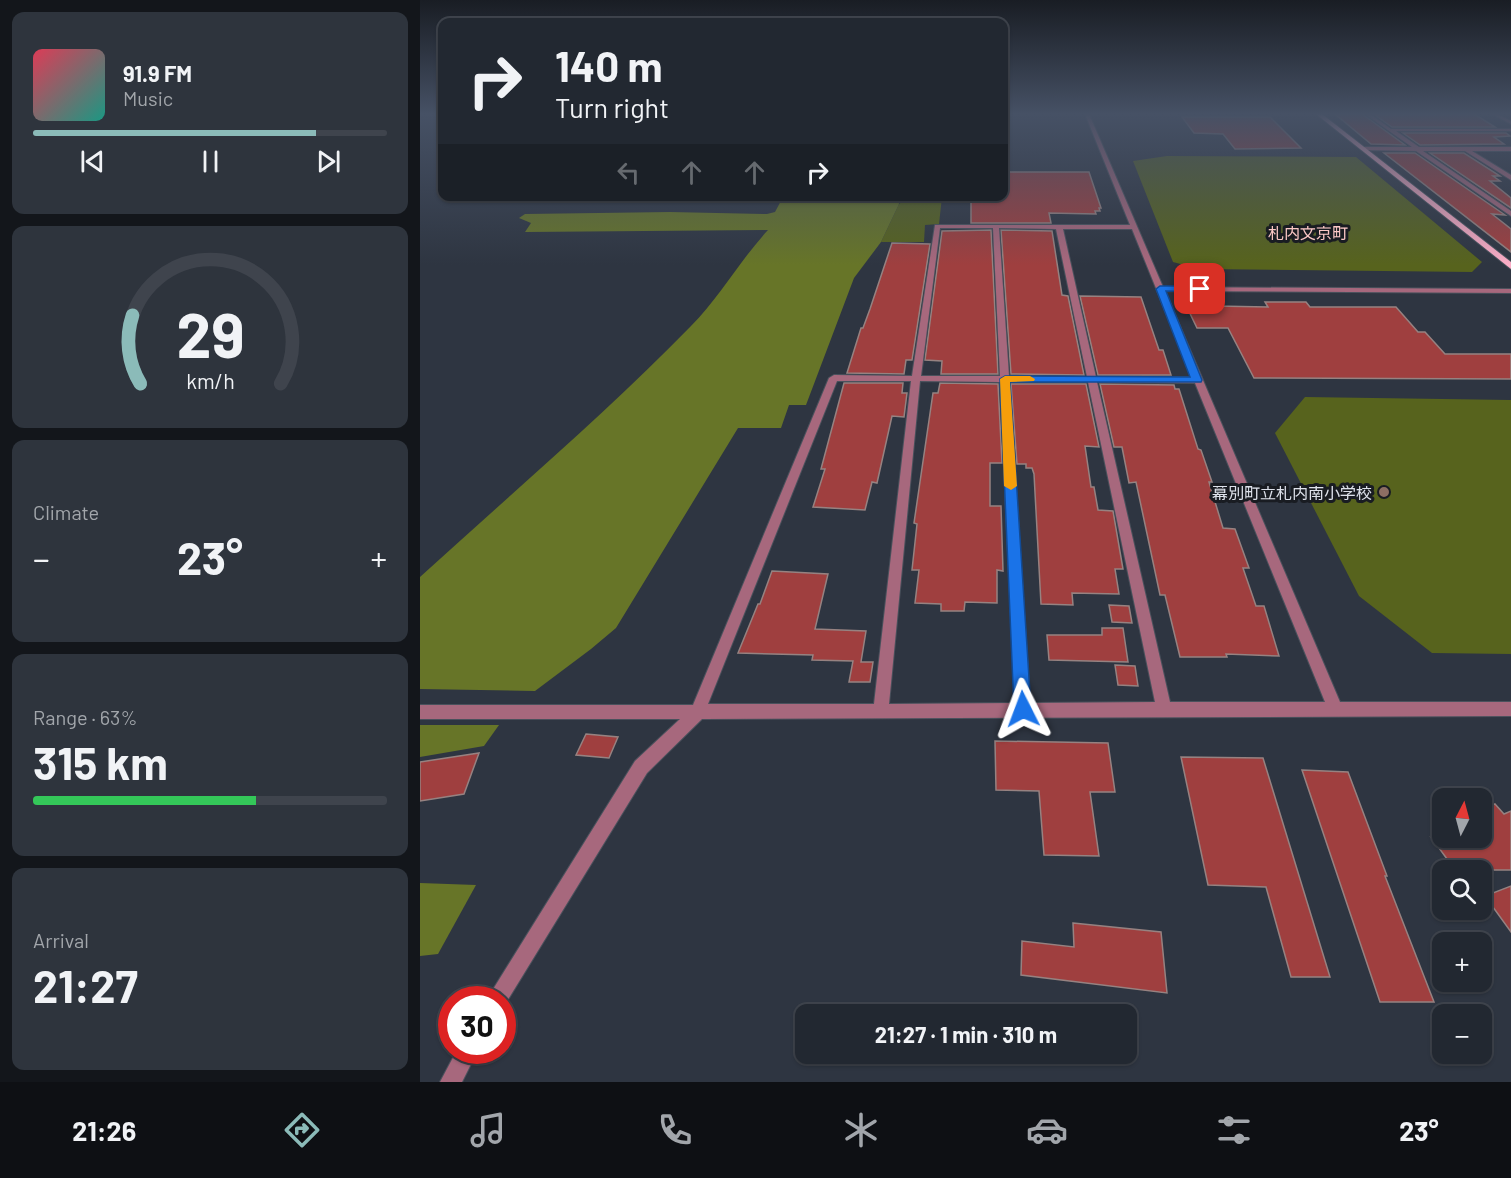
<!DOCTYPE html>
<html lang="en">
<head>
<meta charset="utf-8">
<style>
	:root { --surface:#222831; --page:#2e343d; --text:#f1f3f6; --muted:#a2a6ab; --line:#3f444d; --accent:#8bbbb9 }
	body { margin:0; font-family:Barlow,"Noto Sans JP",sans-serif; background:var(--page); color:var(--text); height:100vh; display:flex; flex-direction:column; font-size:22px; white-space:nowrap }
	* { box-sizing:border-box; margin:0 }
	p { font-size:20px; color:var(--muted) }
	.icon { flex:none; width:33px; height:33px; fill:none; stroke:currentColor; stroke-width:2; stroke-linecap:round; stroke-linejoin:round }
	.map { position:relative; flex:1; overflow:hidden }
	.side { display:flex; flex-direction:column; gap:12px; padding:12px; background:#13161b; width:420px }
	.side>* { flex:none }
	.banner { position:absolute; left:18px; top:18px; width:570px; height:183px; border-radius:12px; box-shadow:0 2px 4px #0004,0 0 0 2px var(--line); background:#222831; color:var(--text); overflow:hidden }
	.needle { width:39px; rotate:6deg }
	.tools { position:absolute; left:1012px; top:788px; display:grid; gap:12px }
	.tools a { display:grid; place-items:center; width:60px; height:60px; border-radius:12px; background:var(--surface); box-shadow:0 2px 4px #0004,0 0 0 2px var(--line); font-size:30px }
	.speed { position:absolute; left:18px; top:986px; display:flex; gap:12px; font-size:30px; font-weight:700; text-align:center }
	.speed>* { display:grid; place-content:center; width:78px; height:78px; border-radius:50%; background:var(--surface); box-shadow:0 2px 4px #0004,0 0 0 2px var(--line); line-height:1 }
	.speed .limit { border:9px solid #d22; background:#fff; color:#111 }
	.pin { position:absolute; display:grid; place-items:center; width:51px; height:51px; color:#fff; margin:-26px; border-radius:12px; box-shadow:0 3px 9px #0006 }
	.me { position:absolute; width:66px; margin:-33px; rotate:357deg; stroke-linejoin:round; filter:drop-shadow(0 0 4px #0008) }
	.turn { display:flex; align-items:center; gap:21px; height:126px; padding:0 18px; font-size:27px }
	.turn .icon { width:78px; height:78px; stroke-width:2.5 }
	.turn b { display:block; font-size:42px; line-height:51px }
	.lanes { display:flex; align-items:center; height:57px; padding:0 18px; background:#0003; justify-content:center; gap:30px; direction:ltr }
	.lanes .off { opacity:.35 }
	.big { font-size:45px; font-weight:700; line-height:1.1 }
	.side .card { flex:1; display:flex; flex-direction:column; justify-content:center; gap:9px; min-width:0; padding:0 21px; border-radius:12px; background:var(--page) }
	.side .dial { align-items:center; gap:0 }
	.dial svg { height:156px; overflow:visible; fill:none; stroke:var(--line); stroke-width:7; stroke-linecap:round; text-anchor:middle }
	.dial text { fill:var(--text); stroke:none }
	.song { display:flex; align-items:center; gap:18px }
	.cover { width:72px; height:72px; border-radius:9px; background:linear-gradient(135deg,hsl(350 70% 55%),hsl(170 70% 35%)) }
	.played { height:6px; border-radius:3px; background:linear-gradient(90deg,var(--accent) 80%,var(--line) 80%) }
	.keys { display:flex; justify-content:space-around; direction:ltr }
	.heat { display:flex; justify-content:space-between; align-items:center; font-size:33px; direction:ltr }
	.charge { height:9px; border-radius:4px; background:linear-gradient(90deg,#34c759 63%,var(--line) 0) }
	.trip { position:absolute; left:375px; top:1004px; width:342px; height:60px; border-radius:12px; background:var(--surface); box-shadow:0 2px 4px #0004,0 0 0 2px var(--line); font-weight:700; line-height:60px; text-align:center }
	.tab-bar { display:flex; height:96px; justify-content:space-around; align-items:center; background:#0e1014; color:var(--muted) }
	.tab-bar .icon { width:42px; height:42px }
	.tab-bar .selected { color:var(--accent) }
	.tab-bar b { font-size:27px; color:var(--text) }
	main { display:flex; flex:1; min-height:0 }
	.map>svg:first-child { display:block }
</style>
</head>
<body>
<main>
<section class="side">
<div class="card">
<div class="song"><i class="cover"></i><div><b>91.9 FM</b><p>Music</p></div></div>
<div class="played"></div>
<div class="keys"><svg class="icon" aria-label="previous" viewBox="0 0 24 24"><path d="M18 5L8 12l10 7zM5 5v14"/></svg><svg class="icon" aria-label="pause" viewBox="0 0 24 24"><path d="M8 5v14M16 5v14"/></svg><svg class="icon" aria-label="next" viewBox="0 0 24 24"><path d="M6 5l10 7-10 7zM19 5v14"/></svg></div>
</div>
<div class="card dial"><svg viewBox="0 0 100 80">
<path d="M14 69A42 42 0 1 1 86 69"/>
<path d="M14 69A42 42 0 0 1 10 34" stroke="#8bbbb9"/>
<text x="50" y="56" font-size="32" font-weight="700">29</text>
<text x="50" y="72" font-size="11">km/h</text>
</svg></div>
<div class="card"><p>Climate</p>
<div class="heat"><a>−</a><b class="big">23°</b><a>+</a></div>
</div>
<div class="card"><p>Range · 63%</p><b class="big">315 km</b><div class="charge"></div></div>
<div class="card"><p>Arrival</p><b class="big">21:27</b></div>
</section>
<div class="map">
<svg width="1091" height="1082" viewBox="0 0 1091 1082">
	<rect width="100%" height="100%" fill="#2e3541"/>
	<g fill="#57631d">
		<polygon points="747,156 936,157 1062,262 1052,272 779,269 753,262 713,161"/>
		<polygon points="489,197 522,197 519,224 505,225 504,242 461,242 479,204"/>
		<polygon points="885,397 1091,400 1091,654 1012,653 939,596 855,433"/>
	</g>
	<g fill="#677528">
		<path d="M363,197h115l1,7 -18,38 -27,36 -48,127h-17l-8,23h-43l-122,200 -25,21 -56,42 -115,-2v-112c91,-83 185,-163 271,-251 29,-29 49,-66 77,-96l-243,2 6,-9 -12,-5 6,-4 145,-2 97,2 8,-2z"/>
		<polygon points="0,725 79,725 64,746 0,757"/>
		<polygon points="0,883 56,885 18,954 0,956"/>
	</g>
	<g fill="#9f3f3f" stroke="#968281" stroke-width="1.5">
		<polygon points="915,114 942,114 985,145 951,144"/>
		<polygon points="955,115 1056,115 1075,127 972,127"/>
		<polygon points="762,117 850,117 881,148 815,149 803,134 774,133"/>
		<polygon points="983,133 1086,133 1090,136 1074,137 1084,144 1000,145"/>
		<polygon points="964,153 995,153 1085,215 1072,214 1091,229 1091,252"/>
		<polygon points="1010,153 1044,153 1080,176 1073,176 1080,181 1070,181 1091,198 1091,208"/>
		<polygon points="584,172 669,172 681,208 679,208 680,211 675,211 676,214 629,213 631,223 551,223 551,196 584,196"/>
		<polygon points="571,230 578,374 521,374 522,361 505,360 522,231"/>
		<polygon points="581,230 632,231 642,295 648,296 664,375 591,374"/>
		<polygon points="472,243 510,244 492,360 486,360 484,374 427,373 441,328 443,328 450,309"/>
		<polygon points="660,296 721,297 739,350 743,350 751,375 678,375"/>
		<polygon points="763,299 791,299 795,306 848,307 845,302 886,302 890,307 976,307 998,332 1005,332 1025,354 1091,354 1091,379 834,378 808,328 777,328"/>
		<polygon points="424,383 483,383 482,393 487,393 484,417 472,416 457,483 452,482 445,510 393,507 405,469 401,469"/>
		<polygon points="520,383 578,384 582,463 570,463 570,506 581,506 583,571 577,570 577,603 545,602 544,611 521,611 521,604 495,603 499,570 492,570 497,524 494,523 513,393 518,393"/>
		<polygon points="591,384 666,384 679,447 665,446 671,487 674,487 678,510 693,511 703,569 695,569 699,594 652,593 653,605 621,604 614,474 612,468 606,468 606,464 597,464"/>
		<polygon points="680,384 754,385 755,389 759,389 778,449 781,450 792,482 789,482 803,528 815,529 829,568 823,568 836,606 844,606 859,656 806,654 807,657 760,657 745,595 740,595 716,482 709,483 702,447 694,447"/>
		<polygon points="352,571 408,574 395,629 446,631 441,662 453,662 450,682 429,682 433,661 392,660 393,655 318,653 338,604 340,604"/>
		<polygon points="689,605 709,606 712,623 692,622"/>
		<polygon points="682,628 703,628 708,662 629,660 627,635 682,635"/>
		<polygon points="695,665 715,666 718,686 698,685"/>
		<polygon points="166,734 198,737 189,758 156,755"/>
		<polygon points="575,741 688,743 695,792 670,792 679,856 624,855 619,791 576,790"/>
		<polygon points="59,753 44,794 0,801 0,762"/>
		<polygon points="761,757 843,758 910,977 871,977 846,887 788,885"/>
		<polygon points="882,770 928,772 967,876 965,876 1014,1002 960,1002"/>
		<polygon points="1075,804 1084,814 1091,811 1091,870 1035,870 1011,837 1062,837 1062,809"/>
		<polygon points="1091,886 1091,932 1065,896"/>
		<polygon points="653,923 741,932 747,993 601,975 602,941 654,947"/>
	</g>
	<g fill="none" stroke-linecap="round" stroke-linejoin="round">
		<defs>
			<g id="street">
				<path d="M665,114h4l74,173 348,2v4l-346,-2 175,411h171v14l-809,3 -55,54 -143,233 -2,1v-8h-15l148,-238 45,-42h-260v-14h273l136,-327 5,-3 78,1 23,-151h195zM520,228h53l7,148h-79zM579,228l57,1 31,148 -78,-1zM643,229h69l60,148h-96zM417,381h74l-37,323h-166zM500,381l80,1 15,321 -126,1zM589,382h79l67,320 -125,1zM677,382l98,1 130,319h-155z"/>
				<polygon points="945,114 950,114 971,129 1091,129 1091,131 976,131 999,147 1091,147 1091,151 1052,151 1091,175 1091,180 1045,151 1003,151 1091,211 1091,216 996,151 942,150 944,147 992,147"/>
				<polygon points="1072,114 1077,114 1091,121 1091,124"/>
				<polygon points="37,1050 58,1050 42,1082 20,1082"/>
			</g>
			<polygon id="primary" points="896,114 902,114 1091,262 1091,269"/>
		</defs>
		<use href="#street" stroke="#4a515c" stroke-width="2"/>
		<use href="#primary" stroke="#4a515c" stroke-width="2"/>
		<use href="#street" fill="#a7687d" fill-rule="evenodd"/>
		<use href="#primary" fill="#fbadc6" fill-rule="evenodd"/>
	</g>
	<linearGradient id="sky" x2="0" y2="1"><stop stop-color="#191d24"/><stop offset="0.43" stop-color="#465165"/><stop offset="1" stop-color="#465165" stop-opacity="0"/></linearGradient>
	<rect width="1091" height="265" fill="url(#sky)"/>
	<polygon fill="#1a73e8" stroke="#114b97" stroke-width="1.5" points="740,286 780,286 784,289 780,292 746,291 782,380 781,382 590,382 611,709 609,714 603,717 597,714 594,709 580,379 585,376 770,377 736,289"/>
	<polygon fill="#f59e0b" points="610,376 615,379 614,381 590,382 597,486 591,490 584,486 580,379 585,376"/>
	<circle fill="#8d6e63" stroke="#191c22" stroke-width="2" cx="964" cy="492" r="6"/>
	<g text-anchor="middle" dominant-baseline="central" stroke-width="6" stroke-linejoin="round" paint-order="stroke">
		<g font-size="16" fill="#fcc8c6" stroke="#191c22">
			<text x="888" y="232">札内文京町</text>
		</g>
		<g font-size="16" fill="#dee2eb" stroke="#191c22" text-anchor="end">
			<text x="952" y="492">幕別町立札内南小学校</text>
		</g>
	</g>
</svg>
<div class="tools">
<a><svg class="needle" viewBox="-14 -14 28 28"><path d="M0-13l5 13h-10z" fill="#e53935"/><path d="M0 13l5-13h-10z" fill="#a2a6ab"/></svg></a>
<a><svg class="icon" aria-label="search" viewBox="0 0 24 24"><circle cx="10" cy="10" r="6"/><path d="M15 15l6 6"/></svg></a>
<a>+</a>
<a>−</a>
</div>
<div class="speed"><div class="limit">30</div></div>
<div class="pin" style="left:780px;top:289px;background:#d93025"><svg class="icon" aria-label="arrive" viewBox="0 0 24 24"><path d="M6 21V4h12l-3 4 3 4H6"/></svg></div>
<svg class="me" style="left:603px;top:709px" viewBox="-20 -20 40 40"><path d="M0-17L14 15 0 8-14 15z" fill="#1a73e8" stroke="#fff" stroke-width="4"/></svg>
<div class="trip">21:27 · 1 min · 310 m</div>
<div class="banner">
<div class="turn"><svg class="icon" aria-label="right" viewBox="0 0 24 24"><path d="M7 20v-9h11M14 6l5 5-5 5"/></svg><div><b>140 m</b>Turn right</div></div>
<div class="lanes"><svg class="icon off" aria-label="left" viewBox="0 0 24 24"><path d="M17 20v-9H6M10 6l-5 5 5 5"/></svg><svg class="icon off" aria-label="ahead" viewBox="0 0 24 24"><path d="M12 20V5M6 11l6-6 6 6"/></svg><svg class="icon off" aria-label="ahead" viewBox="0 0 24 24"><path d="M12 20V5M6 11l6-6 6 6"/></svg><svg class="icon" aria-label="right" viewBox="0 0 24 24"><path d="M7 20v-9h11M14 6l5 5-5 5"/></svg></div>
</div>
</div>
</main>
<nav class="tab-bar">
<b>21:26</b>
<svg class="icon selected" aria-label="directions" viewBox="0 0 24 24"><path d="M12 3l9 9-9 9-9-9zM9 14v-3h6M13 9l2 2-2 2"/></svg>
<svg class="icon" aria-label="music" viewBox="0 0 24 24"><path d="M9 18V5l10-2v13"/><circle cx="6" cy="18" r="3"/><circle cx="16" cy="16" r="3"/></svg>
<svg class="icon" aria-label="phone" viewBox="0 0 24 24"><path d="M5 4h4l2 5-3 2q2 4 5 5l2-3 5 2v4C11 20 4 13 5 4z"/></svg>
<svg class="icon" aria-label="climate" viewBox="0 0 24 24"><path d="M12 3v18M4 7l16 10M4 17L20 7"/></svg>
<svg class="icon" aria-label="car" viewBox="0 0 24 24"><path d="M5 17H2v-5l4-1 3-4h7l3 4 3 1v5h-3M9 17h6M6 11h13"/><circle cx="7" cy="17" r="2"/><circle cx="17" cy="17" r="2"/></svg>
<svg class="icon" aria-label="filters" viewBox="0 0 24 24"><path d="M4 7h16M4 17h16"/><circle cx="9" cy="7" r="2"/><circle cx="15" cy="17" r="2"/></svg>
<b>23°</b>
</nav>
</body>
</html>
